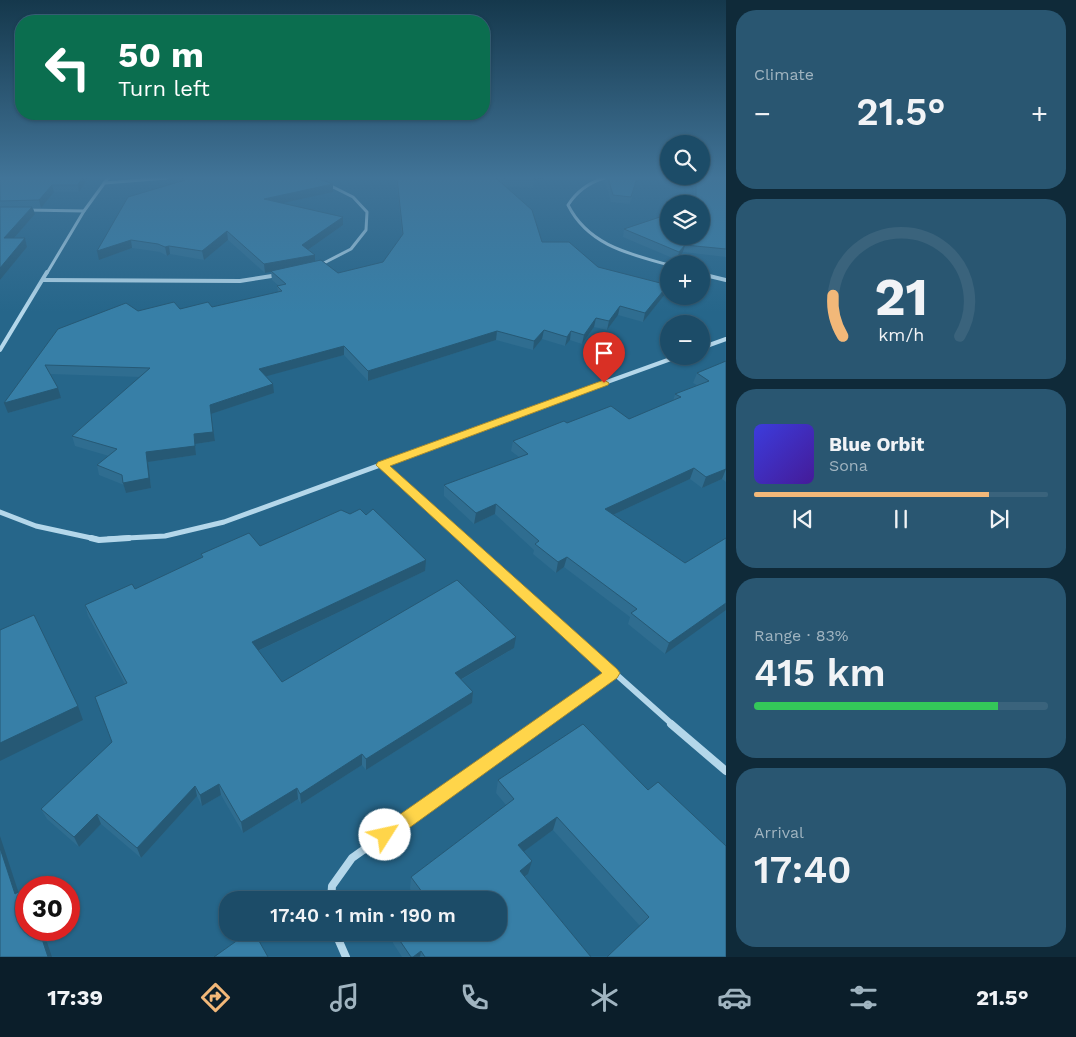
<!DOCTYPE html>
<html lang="en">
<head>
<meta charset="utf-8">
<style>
	:root { --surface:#1c4c68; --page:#295671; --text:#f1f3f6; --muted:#a0b4c0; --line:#3a637c; --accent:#f2b879 }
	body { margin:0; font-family:"Work Sans",sans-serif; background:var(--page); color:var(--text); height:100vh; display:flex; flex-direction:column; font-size:19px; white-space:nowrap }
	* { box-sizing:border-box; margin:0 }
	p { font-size:16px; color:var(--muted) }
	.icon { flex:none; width:28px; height:28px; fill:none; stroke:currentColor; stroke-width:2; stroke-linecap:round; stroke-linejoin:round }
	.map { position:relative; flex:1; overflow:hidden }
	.sheet { display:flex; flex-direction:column; gap:10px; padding:10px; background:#0f2a39; width:350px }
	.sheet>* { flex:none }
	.guide { position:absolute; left:15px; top:15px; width:475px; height:105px; border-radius:20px; box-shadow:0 1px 4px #0004,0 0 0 1px var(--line); background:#0b6e4f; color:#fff; overflow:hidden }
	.fabs { position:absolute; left:660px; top:135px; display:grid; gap:10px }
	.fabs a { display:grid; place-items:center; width:50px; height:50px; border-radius:50%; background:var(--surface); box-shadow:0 1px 4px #0004,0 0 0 1px var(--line); font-size:25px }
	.speed { position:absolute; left:15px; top:876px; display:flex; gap:10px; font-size:25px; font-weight:700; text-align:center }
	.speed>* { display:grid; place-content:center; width:65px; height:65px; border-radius:50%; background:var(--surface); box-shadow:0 1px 4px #0004,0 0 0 1px var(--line); line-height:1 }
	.speed .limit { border:8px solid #d22; background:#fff; color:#111 }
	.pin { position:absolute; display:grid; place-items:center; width:42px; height:42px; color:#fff; margin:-51px -21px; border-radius:50% 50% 50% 0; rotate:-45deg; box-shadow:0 0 5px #0007 }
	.pin .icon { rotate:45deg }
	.me { position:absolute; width:55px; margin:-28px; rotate:55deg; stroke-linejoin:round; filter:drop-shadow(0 0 4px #0008) }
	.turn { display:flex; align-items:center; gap:18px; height:105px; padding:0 20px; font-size:22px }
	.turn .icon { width:65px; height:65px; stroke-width:2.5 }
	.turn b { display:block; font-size:35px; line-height:42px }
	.big { font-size:38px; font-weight:600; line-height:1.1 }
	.sheet .card { flex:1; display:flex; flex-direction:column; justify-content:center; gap:8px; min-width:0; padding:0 18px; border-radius:20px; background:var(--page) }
	.sheet .dial { align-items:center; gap:0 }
	.dial svg { height:130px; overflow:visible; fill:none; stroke:var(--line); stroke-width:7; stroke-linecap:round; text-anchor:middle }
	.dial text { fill:var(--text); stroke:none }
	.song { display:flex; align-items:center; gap:15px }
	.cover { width:60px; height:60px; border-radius:8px; background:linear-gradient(135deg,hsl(240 70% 55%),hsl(260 70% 35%)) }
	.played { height:5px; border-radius:2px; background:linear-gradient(90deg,var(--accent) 80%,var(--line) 80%) }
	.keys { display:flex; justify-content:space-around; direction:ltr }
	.heat { display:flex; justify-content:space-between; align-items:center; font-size:28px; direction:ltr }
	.charge { height:8px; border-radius:4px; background:linear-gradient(90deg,#34c759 83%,var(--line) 0) }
	.trip { position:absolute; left:219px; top:891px; width:288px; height:50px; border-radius:20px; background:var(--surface); box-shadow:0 1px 4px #0004,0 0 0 1px var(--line); font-weight:600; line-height:50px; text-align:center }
	.dock { display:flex; height:80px; justify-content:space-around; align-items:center; background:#0b1e2a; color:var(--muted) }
	.dock .icon { width:35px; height:35px }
	.dock .active { color:var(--accent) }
	.dock b { font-size:22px; color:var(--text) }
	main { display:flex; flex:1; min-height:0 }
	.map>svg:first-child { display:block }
</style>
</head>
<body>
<main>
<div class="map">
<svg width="726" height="957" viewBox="0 0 726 957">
	<rect width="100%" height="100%" fill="#26668a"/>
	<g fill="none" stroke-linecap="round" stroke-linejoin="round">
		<g stroke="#b4d7ea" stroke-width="3">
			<path d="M604,178c-16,5 -27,13 -36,27 20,40 61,49 101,60"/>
			<polyline points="104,183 167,178"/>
			<polyline points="27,210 84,211"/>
			<polyline points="320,265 351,249 366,230 367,212 353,197 327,184"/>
			<polyline points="47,273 84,211 108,178"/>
		</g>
		<g stroke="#b4d7ea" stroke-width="4">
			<polyline points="701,274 726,280"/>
			<polyline points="43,280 240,281 278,275"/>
			<polyline points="701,348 726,339"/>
			<polyline points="0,350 47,272"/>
			<polyline points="582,391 679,356"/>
		</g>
		<g stroke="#b4d7ea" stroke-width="5">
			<polyline points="382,465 464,539"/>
			<polyline points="0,512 36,526 96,539"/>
			<polyline points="108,539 165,536 224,522 586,390"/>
		</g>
		<g stroke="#b4d7ea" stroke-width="6">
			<polyline points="91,538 99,540 129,538"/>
			<polyline points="463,538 673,725"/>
			<polyline points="539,725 612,673"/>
		</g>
		<g stroke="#b4d7ea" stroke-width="8">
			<polyline points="671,724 726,771"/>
			<polyline points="331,900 332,886 352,858 541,724"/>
			<polyline points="335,932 346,957"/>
		</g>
	</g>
	<g fill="#2f6d90">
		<polygon points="0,178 88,178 79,192 54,192 41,208 33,208 35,214 14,238 25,238 27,247 0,280"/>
		<polygon points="174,178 330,178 330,183 320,180 333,192 282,203 343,225 308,250 315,262 338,273 383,262 402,235 396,178 545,178 534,181 533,188 508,187 506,186 542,242 598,267 666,293 643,322 618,315 607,330 594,327 582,344 570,340 565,346 542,339 533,350 496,340 368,381 344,355 266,376 274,393 211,414 215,441 195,444 196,455 148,462 151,488 126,493 124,485 99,475 97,465 109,456 75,446 72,436 140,377 50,374 61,398 8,413 58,329 138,311 180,309 212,307 278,292 277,286 279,286 272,280 271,272 265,273 228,240 204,260 170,254 167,256 160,252 132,248 99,260 179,182"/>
		<polygon points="606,178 637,178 630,204 611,202 605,181"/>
		<polygon points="694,178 726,178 726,257 683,252 677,260 623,237 624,229 701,204 694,204"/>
		<polygon points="726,361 726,482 722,479 702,488 690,479 613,515 685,563 726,538 665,654 628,624 630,617 564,567 556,573 533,554 534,550 495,514 474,524 444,496 444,485 519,457 511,451 513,441 567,423 629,419 673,401 675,394 697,385 693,383 697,373"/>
		<polygon points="260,546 425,571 258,651 282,682 514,648 461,680 473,692 472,703 366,770 362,765 301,804 298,799 243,833 221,795 202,806 197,796 141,858 101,824 79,847 47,819 41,809 112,743 125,684 88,616 85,605 135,589 202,558 201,554"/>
		<polygon points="498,780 648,790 726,846 640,926 553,830 524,851 528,874 525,877 591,957 402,957 393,943 393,932 498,932 498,900 418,900 410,889 411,877 506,805 496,793"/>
	</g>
	<g fill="#265975">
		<polygon points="82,178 88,178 79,192 78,185"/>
		<polygon points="532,178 545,178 534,181"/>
		<polygon points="333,184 333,192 265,207 264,199"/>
		<polygon points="52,185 54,192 41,208 39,200"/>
		<polygon points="32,207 35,214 7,246 4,238"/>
		<polygon points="343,217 343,225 302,254 302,245"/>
		<polygon points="227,231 228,240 204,260 202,251"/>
		<polygon points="25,238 27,247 0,280 0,268"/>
		<polygon points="131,240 132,248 99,260 97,251"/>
		<polygon points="685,245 683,252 677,260 679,252"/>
		<polygon points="169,246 170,254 167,256 165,247"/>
		<polygon points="315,255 315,263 265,273 264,264"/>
		<polygon points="668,285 666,293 643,322 645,313"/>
		<polygon points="620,306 618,315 607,330 609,321"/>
		<polygon points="596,318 594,327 582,344 584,335"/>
		<polygon points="544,330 542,339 533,350 534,341"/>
		<polygon points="497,331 496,340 368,381 368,371"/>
		<polygon points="571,331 570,340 565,346 567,337"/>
		<polygon points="344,346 344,355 260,378 259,369"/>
		<polygon points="273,384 274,393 211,414 215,441 195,444 196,455 148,462 151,488 126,493 123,483 146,452 194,434 210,405"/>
		<polygon points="58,388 61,398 8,413 4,403"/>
		<polygon points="694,468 690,479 602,520 605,509"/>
		<polygon points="726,469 722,479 702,488 706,477"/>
		<polygon points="496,504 495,514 474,524 476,513"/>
		<polygon points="567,557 564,567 556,573 558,562"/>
		<polygon points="426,560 425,571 253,653 252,642"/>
		<polygon points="726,603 726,610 665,654 669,643"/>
		<polygon points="516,637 514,648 453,684 455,673"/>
		<polygon points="473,692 472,703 366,770 366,759"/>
		<polygon points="78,706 83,720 0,761 0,743"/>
		<polygon points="362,754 362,765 301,804 300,794"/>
		<polygon points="219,784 221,795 202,806 200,795"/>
		<polygon points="195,786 197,796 141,858 137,848"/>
		<polygon points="297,788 298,799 243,833 241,822"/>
		<polygon points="97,814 101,824 79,847 74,837"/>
		<polygon points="557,817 553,830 515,858 518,845"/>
		<polygon points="0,836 23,906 15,894 0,848"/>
		<polygon points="532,861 528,874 516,883 520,871"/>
		<polygon points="39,930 43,930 52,957 48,957"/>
		<polygon points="421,951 420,957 413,957"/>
	</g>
	<g fill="#377fa7" stroke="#265975">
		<polygon points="0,178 82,178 78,185 52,185 39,200 0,201"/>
		<polygon points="182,178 315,178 333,184 264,199 343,217 302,245 315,255 264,264 227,231 202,251 169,246 165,247 158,244 131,240 97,251 128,197 185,180"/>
		<polygon points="397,178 496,178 532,210 542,242 569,242 598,267 668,285 645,313 620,306 609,321 596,318 584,335 571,331 567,337 544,330 534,341 497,331 368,371 344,346 259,369 273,384 210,405 213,432 194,434 195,446 146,452 149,478 123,483 122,475 97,465 117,449 72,436 150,368 45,365 58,388 4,403 58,329 126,303 138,311 174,302 180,309 208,302 212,307 282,291 277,286 286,284 271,271 321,260 338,273 383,262 403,234"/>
		<polygon points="504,178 533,178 534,180 509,180"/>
		<polygon points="608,178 637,178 631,197 613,195"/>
		<polygon points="696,178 726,178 726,249 685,245 679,252 624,229 669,214 669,236 701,236 701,204 696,204"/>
		<polygon points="0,207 32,207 4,238 25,238 0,268"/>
		<polygon points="726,361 726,469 706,477 694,468 605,509 685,563 726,538 726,603 669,643 631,613 637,609 567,557 558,562 535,544 539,541 496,504 476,513 444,485 528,454 513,441 564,421 567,423 611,406 629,419 681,397 675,394 709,381 697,373"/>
		<polygon points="360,509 366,515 373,509 426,560 252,642 282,682 457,580 516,637 455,673 473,692 366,759 362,754 300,794 297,788 241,822 219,784 200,795 195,786 137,848 97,814 74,837 41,809 112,742 95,697 127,683 85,605 132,584 135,589 203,557 201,554 249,533 260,546 341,510 350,514"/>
		<polygon points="34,615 78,706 0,743 0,630"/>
		<polygon points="583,724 648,790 658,782 726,846 726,957 607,957 649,917 557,817 518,845 532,861 520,871 591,957 425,957 421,951 413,957 411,957 394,932 498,932 498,900 428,900 411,877 514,799 498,780"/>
		<polygon points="0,848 15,894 25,888 26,891 26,930 39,930 48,957 0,957"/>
		<polygon points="249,932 254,932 268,957 214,957"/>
	</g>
	<linearGradient id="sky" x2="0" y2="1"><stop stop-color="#15384c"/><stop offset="0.57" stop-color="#417498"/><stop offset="1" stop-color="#417498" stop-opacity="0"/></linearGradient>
	<rect width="726" height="312" fill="url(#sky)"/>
	<polygon fill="#ffd54a" stroke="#a68a30" points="604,380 609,383 608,385 390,466 617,669 620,673 617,678 391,841 385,843 379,841 376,835 379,829 602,673 376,465 378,462"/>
</svg>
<div class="fabs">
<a><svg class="icon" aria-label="search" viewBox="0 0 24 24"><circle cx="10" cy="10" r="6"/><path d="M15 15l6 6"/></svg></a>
<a><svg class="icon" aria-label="layers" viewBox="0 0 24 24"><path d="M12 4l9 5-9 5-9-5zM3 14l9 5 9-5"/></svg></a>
<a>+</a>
<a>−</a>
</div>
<div class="speed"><div class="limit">30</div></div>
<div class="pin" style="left:604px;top:383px;background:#d93025"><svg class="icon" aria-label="arrive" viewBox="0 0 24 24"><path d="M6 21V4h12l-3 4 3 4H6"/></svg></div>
<svg class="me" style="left:385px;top:835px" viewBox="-20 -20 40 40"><circle r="19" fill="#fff"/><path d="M0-13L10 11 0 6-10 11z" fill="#ffd54a"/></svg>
<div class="trip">17:40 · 1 min · 190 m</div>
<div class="guide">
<div class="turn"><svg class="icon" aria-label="left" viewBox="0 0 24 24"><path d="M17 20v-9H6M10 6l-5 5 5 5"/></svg><div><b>50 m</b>Turn left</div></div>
</div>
</div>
<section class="sheet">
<div class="card"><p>Climate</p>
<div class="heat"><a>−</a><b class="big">21.5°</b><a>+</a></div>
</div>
<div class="card dial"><svg viewBox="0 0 100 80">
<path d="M14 69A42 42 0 1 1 86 69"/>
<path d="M14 69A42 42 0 0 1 8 44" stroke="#f2b879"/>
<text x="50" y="56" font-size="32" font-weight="700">21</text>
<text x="50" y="72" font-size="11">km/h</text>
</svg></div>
<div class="card">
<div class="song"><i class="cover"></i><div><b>Blue Orbit</b><p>Sona</p></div></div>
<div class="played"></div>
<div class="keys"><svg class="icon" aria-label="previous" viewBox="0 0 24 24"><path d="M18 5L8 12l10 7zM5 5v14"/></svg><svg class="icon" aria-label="pause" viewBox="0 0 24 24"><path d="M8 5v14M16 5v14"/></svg><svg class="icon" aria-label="next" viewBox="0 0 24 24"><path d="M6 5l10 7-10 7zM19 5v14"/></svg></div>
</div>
<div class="card"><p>Range · 83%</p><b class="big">415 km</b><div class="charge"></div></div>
<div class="card"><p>Arrival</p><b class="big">17:40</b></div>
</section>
</main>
<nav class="dock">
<b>17:39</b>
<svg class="icon active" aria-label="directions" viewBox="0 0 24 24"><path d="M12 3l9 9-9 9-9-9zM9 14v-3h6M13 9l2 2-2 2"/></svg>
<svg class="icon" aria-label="music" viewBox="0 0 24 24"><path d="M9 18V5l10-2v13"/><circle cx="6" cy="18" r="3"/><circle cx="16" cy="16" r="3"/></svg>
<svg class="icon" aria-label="phone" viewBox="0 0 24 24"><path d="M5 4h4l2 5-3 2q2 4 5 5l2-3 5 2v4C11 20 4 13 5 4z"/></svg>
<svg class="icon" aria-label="climate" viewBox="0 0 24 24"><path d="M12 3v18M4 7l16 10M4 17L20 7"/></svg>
<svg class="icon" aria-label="car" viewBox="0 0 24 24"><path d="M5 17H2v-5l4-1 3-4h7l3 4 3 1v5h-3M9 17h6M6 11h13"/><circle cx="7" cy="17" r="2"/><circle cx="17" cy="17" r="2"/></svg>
<svg class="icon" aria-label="filters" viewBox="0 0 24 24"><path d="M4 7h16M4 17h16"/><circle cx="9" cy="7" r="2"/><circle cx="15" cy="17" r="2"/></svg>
<b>21.5°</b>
</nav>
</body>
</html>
